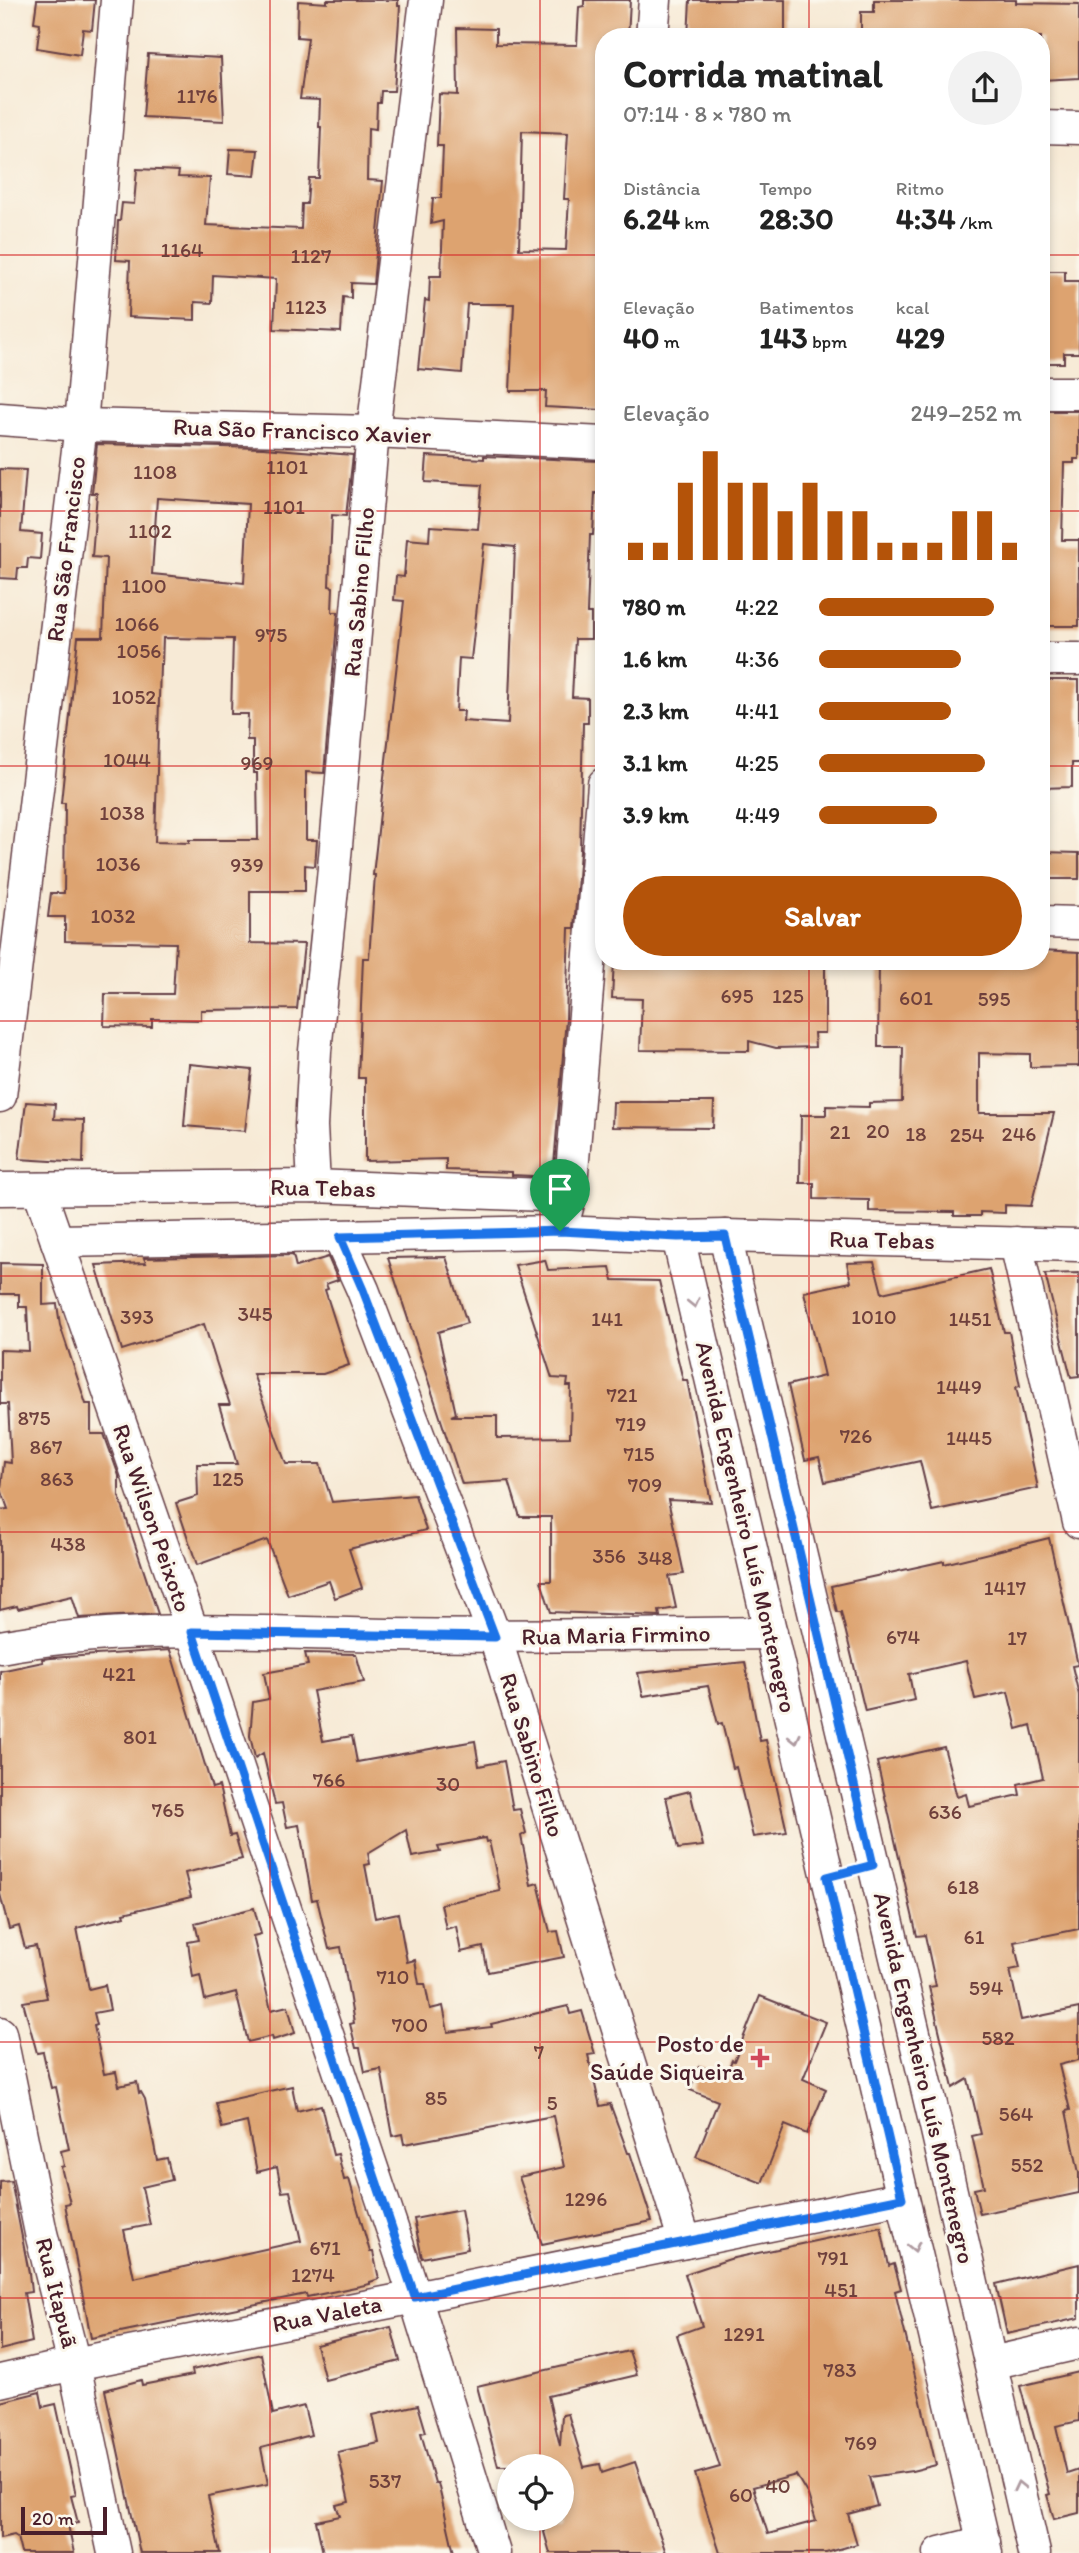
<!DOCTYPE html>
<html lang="pt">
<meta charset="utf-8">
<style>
body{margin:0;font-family:Itim,sans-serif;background:#f2f2f2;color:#222;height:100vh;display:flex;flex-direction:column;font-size:26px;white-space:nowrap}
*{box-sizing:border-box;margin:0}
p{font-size:23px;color:#767676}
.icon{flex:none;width:38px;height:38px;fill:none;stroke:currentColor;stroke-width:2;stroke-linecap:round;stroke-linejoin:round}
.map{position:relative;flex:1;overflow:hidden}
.details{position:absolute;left:595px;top:28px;width:455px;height:942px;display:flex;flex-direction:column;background:#fff;border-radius:28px;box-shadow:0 4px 10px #0003}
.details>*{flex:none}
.buttons{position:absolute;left:497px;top:2454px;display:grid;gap:14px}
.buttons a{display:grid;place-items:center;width:77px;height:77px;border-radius:50%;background:#fff;box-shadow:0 4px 10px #0003;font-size:35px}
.scale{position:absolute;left:21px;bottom:18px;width:86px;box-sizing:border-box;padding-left:7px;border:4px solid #4a1f2b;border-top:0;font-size:19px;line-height:24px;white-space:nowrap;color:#4a1f2b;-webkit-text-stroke:5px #fbf7ec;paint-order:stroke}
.pin{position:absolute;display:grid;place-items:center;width:60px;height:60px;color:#fff;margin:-72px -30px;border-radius:50% 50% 50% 0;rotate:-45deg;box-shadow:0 0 7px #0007}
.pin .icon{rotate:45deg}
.round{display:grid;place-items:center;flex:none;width:74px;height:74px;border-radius:37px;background:#f2f2f2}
.headline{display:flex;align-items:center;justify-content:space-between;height:119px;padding:0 28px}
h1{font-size:38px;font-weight:700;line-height:52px}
.metrics{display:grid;grid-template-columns:repeat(3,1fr);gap:10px;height:119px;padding:7px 28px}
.metrics div{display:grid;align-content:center}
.metrics b{font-size:30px;font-weight:700}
.metrics small{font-size:19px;font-weight:400}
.metrics p{font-size:19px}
.chart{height:196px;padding:14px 28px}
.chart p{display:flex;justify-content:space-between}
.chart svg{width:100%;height:126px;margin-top:7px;stroke:#b45309;stroke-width:6}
.cta{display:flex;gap:14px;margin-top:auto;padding:14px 28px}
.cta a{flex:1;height:80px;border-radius:42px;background:#b45309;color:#fff;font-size:28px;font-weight:700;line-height:80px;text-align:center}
ul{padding:0 28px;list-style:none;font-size:23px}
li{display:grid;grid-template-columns:112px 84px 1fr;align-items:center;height:52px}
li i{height:18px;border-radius:9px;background:#b45309}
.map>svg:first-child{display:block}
</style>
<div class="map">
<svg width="1079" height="2553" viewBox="0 0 1079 2553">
<rect width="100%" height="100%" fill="#fbf7ec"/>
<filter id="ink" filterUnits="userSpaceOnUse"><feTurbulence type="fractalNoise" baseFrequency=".0143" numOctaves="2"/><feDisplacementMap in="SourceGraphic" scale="14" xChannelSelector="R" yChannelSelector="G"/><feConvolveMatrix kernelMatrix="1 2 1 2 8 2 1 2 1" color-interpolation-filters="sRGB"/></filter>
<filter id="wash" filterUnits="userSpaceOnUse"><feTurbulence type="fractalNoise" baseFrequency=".00686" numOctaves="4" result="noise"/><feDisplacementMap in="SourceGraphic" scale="28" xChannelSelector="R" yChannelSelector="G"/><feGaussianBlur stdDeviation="1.57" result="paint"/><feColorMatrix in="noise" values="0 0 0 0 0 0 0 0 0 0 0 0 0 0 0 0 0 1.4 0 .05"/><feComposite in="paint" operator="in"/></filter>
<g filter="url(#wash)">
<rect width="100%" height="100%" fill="#f7ead6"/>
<g id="blocks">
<g fill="#dda370" fill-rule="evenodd">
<polygon points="37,0 95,0 92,30 83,29 80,55 37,48 40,23 34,22"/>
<polygon points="327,0 398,0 398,6 400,6 394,91 381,91 380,103 377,103 376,129 368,128 367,180 383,181 373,284 351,283 351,298 343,297 341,332 274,329 276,279 213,275 212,303 195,302 195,320 128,317 130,261 116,260 118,221 120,221 122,203 134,204 137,169 179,171 178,177 210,178 206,225 301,229 302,204 307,204 309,178 319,178 321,127 319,127 320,100 300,99 308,38 297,37 298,1 327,3"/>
<path d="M 584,0 L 630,0 L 628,37 L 604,37 L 603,410 L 545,407 L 546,391 L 510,391 L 514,304 L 467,304 L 462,373 L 418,369 L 425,300 L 429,301 L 430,276 L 441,276 L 443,221 L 431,224 L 433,198 L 441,198 L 443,146 L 437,146 L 439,94 L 458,95 L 457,28 L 496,29 L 496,44 L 577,45 L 579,7 L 584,6 ZM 522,131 L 568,133 L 564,199 L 569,199 L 566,250 L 519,249 Z"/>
<polygon points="690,0 785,0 785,37 688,37"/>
<polygon points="874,0 1016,0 1016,3 1079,4 1079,78 1041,80 1041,37 861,37 861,12 874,12"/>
<polygon points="148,54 221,58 224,121 143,117"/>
<polygon points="230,149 258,150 255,176 228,174"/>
<polygon points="1041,271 1065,271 1065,281 1079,281 1079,353 1064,353 1064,363 1041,363"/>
<polygon points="1041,411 1079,411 1079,459 1074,459 1074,463 1064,463 1062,540 1079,540 1079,626 1041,626"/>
<path d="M 97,444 L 263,448 L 353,455 L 346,516 L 332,515 L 329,586 L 333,587 L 332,612 L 338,612 L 324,773 L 306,772 L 306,840 L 317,840 L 315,866 L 305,865 L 305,891 L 250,891 L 250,943 L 304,944 L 297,1009 L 201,1010 L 201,1020 L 152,1019 L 152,1027 L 104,1026 L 105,994 L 173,994 L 176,943 L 65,941 L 65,917 L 48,917 L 51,893 L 64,893 L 65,803 L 61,803 L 78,637 L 103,637 L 106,558 L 92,557 L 97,493 L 92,493 ZM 157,498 L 248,504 L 244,583 L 152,574 ZM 163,638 L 233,639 L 231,714 L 248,714 L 247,740 L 253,740 L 253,773 L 257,773 L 258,840 L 189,840 L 189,843 L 155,842 L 160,664 L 162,664 Z"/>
<path d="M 427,456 L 484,459 L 484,456 L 599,461 L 598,493 L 595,493 L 593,535 L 590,535 L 587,613 L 591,613 L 591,639 L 575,639 L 572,697 L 588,698 L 588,723 L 583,723 L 580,851 L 574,928 L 569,928 L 566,1018 L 553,1177 L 512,1175 L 512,1172 L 446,1170 L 446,1159 L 365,1161 L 365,1078 L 358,1078 L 363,958 L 369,958 L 375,875 L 373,875 L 404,601 L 394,600 L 396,576 L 404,577 L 407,539 L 429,541 L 430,526 L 478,529 L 482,485 L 425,482 ZM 484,544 L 515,547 L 508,724 L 463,721 L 464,711 L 456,711 L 459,658 L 471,659 Z"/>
<polygon points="0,469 26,470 21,532 42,534 40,559 28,558 27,568 18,568 17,579 0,578"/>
<polygon points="1041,680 1079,680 1079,763 1072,763 1072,787 1041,788"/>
<polygon points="1041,852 1079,853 1079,879 1041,879"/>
<polygon points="1041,950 1079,952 1079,1066 1030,1067 1030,1054 979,1053 979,1113 1054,1113 1031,1206 1005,1205 1005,1213 980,1212 980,1216 954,1216 954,1212 869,1211 869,1200 814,1199 814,1183 800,1183 801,1115 826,1115 826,1106 869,1107 869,1103 902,1102 903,1047 878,1047 879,961 1041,961"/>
<polygon points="614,961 825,961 825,1033 814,1033 815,1047 776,1048 749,1041 749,1051 640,1050 642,999 612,998"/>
<polygon points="189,1064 252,1070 245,1131 184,1126"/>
<polygon points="26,1102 55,1104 54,1119 84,1120 83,1163 19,1159"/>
<polygon points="613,1102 714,1102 713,1128 612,1127"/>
<polygon points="293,1255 296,1267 328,1257 338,1280 326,1284 328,1289 325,1290 349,1365 323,1374 253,1374 286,1464 320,1464 332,1502 415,1495 426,1530 349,1549 362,1588 335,1598 329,1581 288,1595 267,1540 197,1565 176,1503 198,1496 197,1464 237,1464 219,1405 230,1405 204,1324 122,1350 96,1265 146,1263 144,1258"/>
<polygon points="446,1257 467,1323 438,1332 456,1414 451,1416 497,1416 497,1438 570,1437 571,1386 567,1386 568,1379 552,1378 515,1265 545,1260 548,1270 610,1267 613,1280 659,1281 683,1380 687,1380 711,1502 668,1500 684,1574 669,1576 676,1608 659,1611 660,1616 551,1612 541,1581 551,1581 551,1517 520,1517 509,1481 462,1484 388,1258"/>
<polygon points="874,1262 882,1293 989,1269 1004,1332 1009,1332 1020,1386 1016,1387 1038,1488 932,1511 920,1461 825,1482 819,1457 805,1460 788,1385 824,1376 804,1292 851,1282 847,1263"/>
<polygon points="0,1263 43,1264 43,1305 57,1304 60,1325 86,1404 91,1404 91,1434 104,1434 119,1476 119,1496 158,1614 79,1618 72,1596 18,1609 17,1606 0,1610 0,1510 8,1509 1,1489 4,1462 11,1463 8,1404 0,1404 0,1350 29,1351 27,1307 19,1307 19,1294 0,1294"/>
<polygon points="1079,1273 1079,1376 1071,1377 1045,1274"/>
<polygon points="1049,1538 1078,1665 1072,1666 1079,1695 1079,1929 1014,1942 1020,1968 1010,1970 1021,2020 1079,2008 1079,2060 1059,2065 1070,2110 1066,2111 1079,2173 1079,2193 980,2214 974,2189 984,2187 972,2136 981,2134 968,2079 953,2088 929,1987 936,1986 925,1935 917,1936 877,1762 944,1747 957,1797 966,1794 969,1806 1020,1795 1018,1784 1043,1778 1031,1725 1017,1729 1008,1692 975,1699 966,1661 909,1674 914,1700 865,1711 841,1612 837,1612 831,1586 944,1561 944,1564"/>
<polygon points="170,1650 212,1788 219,1786 230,1836 235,1835 242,1859 185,1873 191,1897 124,1913 125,1916 77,1928 89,1989 105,1985 110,2010 94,2013 97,2025 94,2026 104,2074 116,2072 119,2086 137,2082 139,2093 141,2092 145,2099 157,2160 167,2158 172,2180 142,2187 150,2225 124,2230 134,2278 301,2241 290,2191 282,2192 277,2167 257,2172 247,2122 222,2128 216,2103 292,2086 297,2111 321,2105 333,2155 338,2154 344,2180 349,2179 370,2252 373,2252 379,2279 370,2282 370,2284 307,2297 306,2294 91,2338 65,2204 70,2203 61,2167 64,2166 61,2151 69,2149 56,2087 51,2088 43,2052 37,2053 23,2002 47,1998 36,1946 25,1948 19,1926 9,1929 0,1894 0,1671 43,1662 42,1659 51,1658"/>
<polygon points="305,1653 356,1654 364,1682 313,1691 323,1741 352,1736 357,1762 475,1741 479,1766 504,1761 513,1810 520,1809 526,1833 521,1836 531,1885 538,1883 550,1932 558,1931 564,1957 488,1972 483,1947 461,1952 456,1926 446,1929 441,1904 500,1891 489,1841 486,1842 485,1838 438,1847 440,1852 412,1857 406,1830 368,1853 370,1864 365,1865 375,1918 398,1913 407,1962 415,1960 419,1984 425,1984 430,2009 443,2006 448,2032 492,2027 491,2024 568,2006 570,2014 582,2011 595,2054 588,2055 600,2106 610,2104 628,2153 630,2153 652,2221 542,2244 519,2177 564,2167 553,2116 404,2144 402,2134 393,2136 381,2069 365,2072 360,2048 356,2048 350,2024 354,2023 341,1947 329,1949 317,1899 312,1900 299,1825 287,1827 282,1803 275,1804 263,1753 255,1758 250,1736 253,1702 269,1699 264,1673 308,1665"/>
<polygon points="745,1662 760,1741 766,1740 787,1832 753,1837 736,1767 733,1768 722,1723 718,1724 708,1686 643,1696 638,1673"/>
<polygon points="690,1791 703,1846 678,1849 666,1797"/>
<polygon points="254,1908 261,1934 253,1936 271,2010 288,2006 295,2033 273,2040 272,2036 248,2042 236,1992 205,2000 200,1975 193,1977 188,1942 199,1940 195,1923"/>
<polygon points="760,1996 826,2022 803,2079 826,2089 807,2134 785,2125 762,2183 696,2157 718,2101 690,2090 699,2066 725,2076 732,2060 734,2061"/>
<polygon points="11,2181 29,2273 31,2292 24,2293 32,2342 0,2350 0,2182"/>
<polygon points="461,2210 468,2249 422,2258 414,2219"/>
<path d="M 881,2227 L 889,2266 L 894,2264 L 901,2289 L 895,2291 L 936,2465 L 912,2471 L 869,2477 L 877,2506 L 848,2514 L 857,2544 L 826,2553 L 720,2553 L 695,2474 L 720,2467 L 677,2335 L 702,2326 L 685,2274 L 730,2259 ZM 796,2475 L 808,2495 L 816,2521 L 768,2534 L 753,2487 Z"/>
<polygon points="1079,2264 1079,2318 1007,2334 996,2284"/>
<polygon points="391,2327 400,2361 325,2380 316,2345"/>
<polygon points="629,2351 637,2375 548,2396 560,2446 562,2415 568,2414 584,2467 600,2464 602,2473 635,2462 666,2553 550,2553 540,2518 562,2518 562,2466 498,2466 477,2386"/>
<polygon points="261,2354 273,2414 304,2406 311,2435 261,2448 268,2484 208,2496 220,2553 140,2553 105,2390 141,2380 142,2385 193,2375 192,2370"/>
<polygon points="1079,2372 1079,2421 1056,2426 1067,2474 1079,2470 1079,2513 1054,2519 1047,2495 1050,2494 1020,2386"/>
<polygon points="40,2392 43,2407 56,2404 76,2495 71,2496 78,2523 68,2525 74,2553 21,2553 17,2537 14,2535 0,2538 0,2402"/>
<polygon points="418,2405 426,2432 421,2433 435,2483 438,2483 454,2553 323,2553 316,2521 340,2516 336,2505 349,2502 338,2452 379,2443 373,2415"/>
</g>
</g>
</g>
<g filter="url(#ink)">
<use href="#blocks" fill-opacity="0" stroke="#643d45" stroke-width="2"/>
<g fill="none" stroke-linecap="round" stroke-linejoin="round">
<defs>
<g id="minor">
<polyline points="652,37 655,0"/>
<polyline points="1041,127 1079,128"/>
<polyline points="1041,393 1079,393"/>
<polyline points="0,419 81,425 373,432 604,443"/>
<polyline points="1041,659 1079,659"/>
<polyline points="1041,922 1079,923"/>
<polyline points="0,1096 81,425 117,0"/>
<polyline points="314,1186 311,1126 315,1051 333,879 373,432 426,0"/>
<polyline points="0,1189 314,1186 570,1196"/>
<polyline points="39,1189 192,1631 415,2297 494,2553"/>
<polyline points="565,1215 570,1196 604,784"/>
<polyline points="725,1236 936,2126 1034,2553"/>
<polyline points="339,1237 363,1290 495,1637 685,2242"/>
<polyline points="678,1237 986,2553"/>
<polyline points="57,1241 560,1232 678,1237 725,1236 1079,1245"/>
<polyline points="1016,1243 1079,1522"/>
<path d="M 0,1647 C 129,1623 260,1633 390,1635 C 517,1637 644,1635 771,1633"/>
<polyline points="0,2033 41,2233 74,2364 114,2553"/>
<polyline points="991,2363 1079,2343"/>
<polyline points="0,2381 74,2364 415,2297 902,2198"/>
<polyline points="940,2553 984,2542"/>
</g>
</defs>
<use href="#minor" stroke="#643d45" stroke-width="35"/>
<use href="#minor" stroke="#fff" stroke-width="32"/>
</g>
<defs><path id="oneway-chevron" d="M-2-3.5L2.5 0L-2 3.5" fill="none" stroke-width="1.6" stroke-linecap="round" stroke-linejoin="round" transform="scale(1.75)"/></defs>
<g stroke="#ae9aa0">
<use href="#oneway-chevron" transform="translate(694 1303) rotate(77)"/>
<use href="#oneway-chevron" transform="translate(795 1739) rotate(77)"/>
<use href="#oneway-chevron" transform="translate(914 2247) rotate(77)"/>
<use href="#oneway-chevron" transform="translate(1019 2486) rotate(-103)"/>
</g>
</g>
<g fill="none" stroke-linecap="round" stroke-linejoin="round" filter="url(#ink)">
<defs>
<polygon id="route" points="560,1231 678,1237 725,1236 873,1865 827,1877 902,2198 415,2297 192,1632 495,1637 363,1290 340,1237"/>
</defs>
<use href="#route" stroke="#fff" stroke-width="14"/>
<use href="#route" stroke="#1a73e8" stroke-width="9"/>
</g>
<path fill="none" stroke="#d62828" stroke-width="2" stroke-opacity="0.55" d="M 270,0 L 270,2553M 540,0 L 540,2466M 809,0 L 809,37M 0,255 L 604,255M 1041,255 L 1079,255M 0,511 L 604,511M 1041,511 L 1079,511M 0,766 L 604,766M 1041,766 L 1079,766M 809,961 L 809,2553M 0,1021 L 1079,1021M 0,1276 L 1079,1276M 0,1532 L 1079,1532M 0,1787 L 1079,1787M 0,2042 L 1079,2042M 0,2298 L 1079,2298M 540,2518 L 540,2553"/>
<path fill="#d1495b" stroke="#fbf7ec" stroke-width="2.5" d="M756.5 2047.5h7v7h7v7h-7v7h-7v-7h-7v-7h7z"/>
<g text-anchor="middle" stroke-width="6" stroke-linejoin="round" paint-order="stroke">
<g font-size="21" fill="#6f403c">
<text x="197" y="103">1176</text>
<text x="182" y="257">1164</text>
<text x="311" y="263">1127</text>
<text x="306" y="314">1123</text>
<text x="287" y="474">1101</text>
<text x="155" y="479">1108</text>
<text x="284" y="514">1101</text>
<text x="150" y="538">1102</text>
<text x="144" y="593">1100</text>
<text x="137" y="631">1066</text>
<text x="271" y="642">975</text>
<text x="139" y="658">1056</text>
<text x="134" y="704">1052</text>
<text x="127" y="767">1044</text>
<text x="257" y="770">969</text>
<text x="122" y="820">1038</text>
<text x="118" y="871">1036</text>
<text x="247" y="872">939</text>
<text x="113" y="923">1032</text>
<text x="737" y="1003">695</text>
<text x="788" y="1003">125</text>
<text x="916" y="1005">601</text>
<text x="994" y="1006">595</text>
<text x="878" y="1138">20</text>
<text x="840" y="1139">21</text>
<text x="916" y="1141">18</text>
<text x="1019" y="1141">246</text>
<text x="967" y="1142">254</text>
<text x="255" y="1321">345</text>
<text x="137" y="1324">393</text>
<text x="874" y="1324">1010</text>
<text x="607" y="1326">141</text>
<text x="970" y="1326">1451</text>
<text x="959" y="1394">1449</text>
<text x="622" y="1402">721</text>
<text x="34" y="1425">875</text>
<text x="631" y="1431">719</text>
<text x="856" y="1443">726</text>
<text x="969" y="1445">1445</text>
<text x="46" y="1454">867</text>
<text x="639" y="1461">715</text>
<text x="57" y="1486">863</text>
<text x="228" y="1486">125</text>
<text x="645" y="1492">709</text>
<text x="68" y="1551">438</text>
<text x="609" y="1563">356</text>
<text x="655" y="1565">348</text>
<text x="1005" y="1595">1417</text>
<text x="903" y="1644">674</text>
<text x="1017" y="1645">17</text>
<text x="119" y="1681">421</text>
<text x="140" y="1744">801</text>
<text x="329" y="1787">766</text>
<text x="448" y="1791">30</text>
<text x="168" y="1817">765</text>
<text x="945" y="1819">636</text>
<text x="963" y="1894">618</text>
<text x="974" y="1944">61</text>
<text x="393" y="1984">710</text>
<text x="986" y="1995">594</text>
<text x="410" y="2032">700</text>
<text x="998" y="2045">582</text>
<text x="539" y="2059">7</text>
<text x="436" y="2105">85</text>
<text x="552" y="2110">5</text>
<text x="1016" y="2121">564</text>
<text x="1027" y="2172">552</text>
<text x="586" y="2206">1296</text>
<text x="325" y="2255">671</text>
<text x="833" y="2265">791</text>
<text x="313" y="2282">1274</text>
<text x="841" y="2297">451</text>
<text x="744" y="2341">1291</text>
<text x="840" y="2377">783</text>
<text x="861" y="2450">769</text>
<text x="385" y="2488">537</text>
<text x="778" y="2493">40</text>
<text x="741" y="2502">60</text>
</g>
<g font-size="24" fill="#4a1f2b" stroke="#fbf7ec">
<text transform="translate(302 431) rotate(2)" y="8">Rua São Francisco Xavier</text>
<text transform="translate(66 549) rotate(-83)" y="8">Rua São Francisco</text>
<text transform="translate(359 592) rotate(-85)" y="8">Rua Sabino Filho</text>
<text transform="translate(323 1188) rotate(1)" y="8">Rua Tebas</text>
<text transform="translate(882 1240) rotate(1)" y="8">Rua Tebas</text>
<text transform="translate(152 1518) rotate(71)" y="8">Rua Wilson Peixoto</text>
<text transform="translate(746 1527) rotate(77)" y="8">Avenida Engenheiro Luís Montenegro</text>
<text transform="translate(616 1635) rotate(-1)" y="8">Rua Maria Firmino</text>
<text transform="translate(532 1755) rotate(73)" y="8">Rua Sabino Filho</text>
<text transform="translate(924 2078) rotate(77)" y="8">Avenida Engenheiro Luís Montenegro</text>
<text transform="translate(57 2293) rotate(76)" y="8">Rua Itapuã</text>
<text transform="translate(327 2314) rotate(-11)" y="8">Rua Valeta</text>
</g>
<g font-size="24" fill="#4a1f2b" stroke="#fbf7ec" text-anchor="end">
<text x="744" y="2052">Posto de<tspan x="744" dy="28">Saúde Siqueira</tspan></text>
</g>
</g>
</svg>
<div class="buttons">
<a><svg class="icon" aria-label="locate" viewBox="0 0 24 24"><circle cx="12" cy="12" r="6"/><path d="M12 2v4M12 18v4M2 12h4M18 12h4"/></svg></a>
</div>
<div class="scale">20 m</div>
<div class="pin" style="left:560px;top:1231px;background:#1e9e55"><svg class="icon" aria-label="arrive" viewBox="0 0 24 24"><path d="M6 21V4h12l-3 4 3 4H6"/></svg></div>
<section class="details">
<div class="headline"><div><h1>Corrida matinal</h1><p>07:14 · 8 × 780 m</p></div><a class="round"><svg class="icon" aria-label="share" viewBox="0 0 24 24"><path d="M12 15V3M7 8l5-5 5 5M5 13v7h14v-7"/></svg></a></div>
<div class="metrics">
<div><p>Distância</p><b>6.24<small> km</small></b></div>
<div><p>Tempo</p><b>28:30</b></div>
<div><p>Ritmo</p><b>4:34<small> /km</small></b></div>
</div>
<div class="metrics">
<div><p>Elevação</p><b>40<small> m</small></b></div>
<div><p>Batimentos</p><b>143<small> bpm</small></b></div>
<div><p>kcal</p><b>429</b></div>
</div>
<div class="chart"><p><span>Elevação</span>249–252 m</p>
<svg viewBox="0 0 160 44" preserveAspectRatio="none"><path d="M5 44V38M15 44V38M25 44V17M35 44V6M45 44V17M55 44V17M65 44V27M75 44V17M85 44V27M95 44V27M105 44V38M115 44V38M125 44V38M135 44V27M145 44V27M155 44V38"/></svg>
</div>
<ul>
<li><b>780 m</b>4:22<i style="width:86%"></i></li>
<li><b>1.6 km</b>4:36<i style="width:70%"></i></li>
<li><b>2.3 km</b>4:41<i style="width:65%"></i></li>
<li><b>3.1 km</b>4:25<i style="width:82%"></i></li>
<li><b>3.9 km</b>4:49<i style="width:58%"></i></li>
</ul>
<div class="cta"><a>Salvar</a></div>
</section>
</div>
